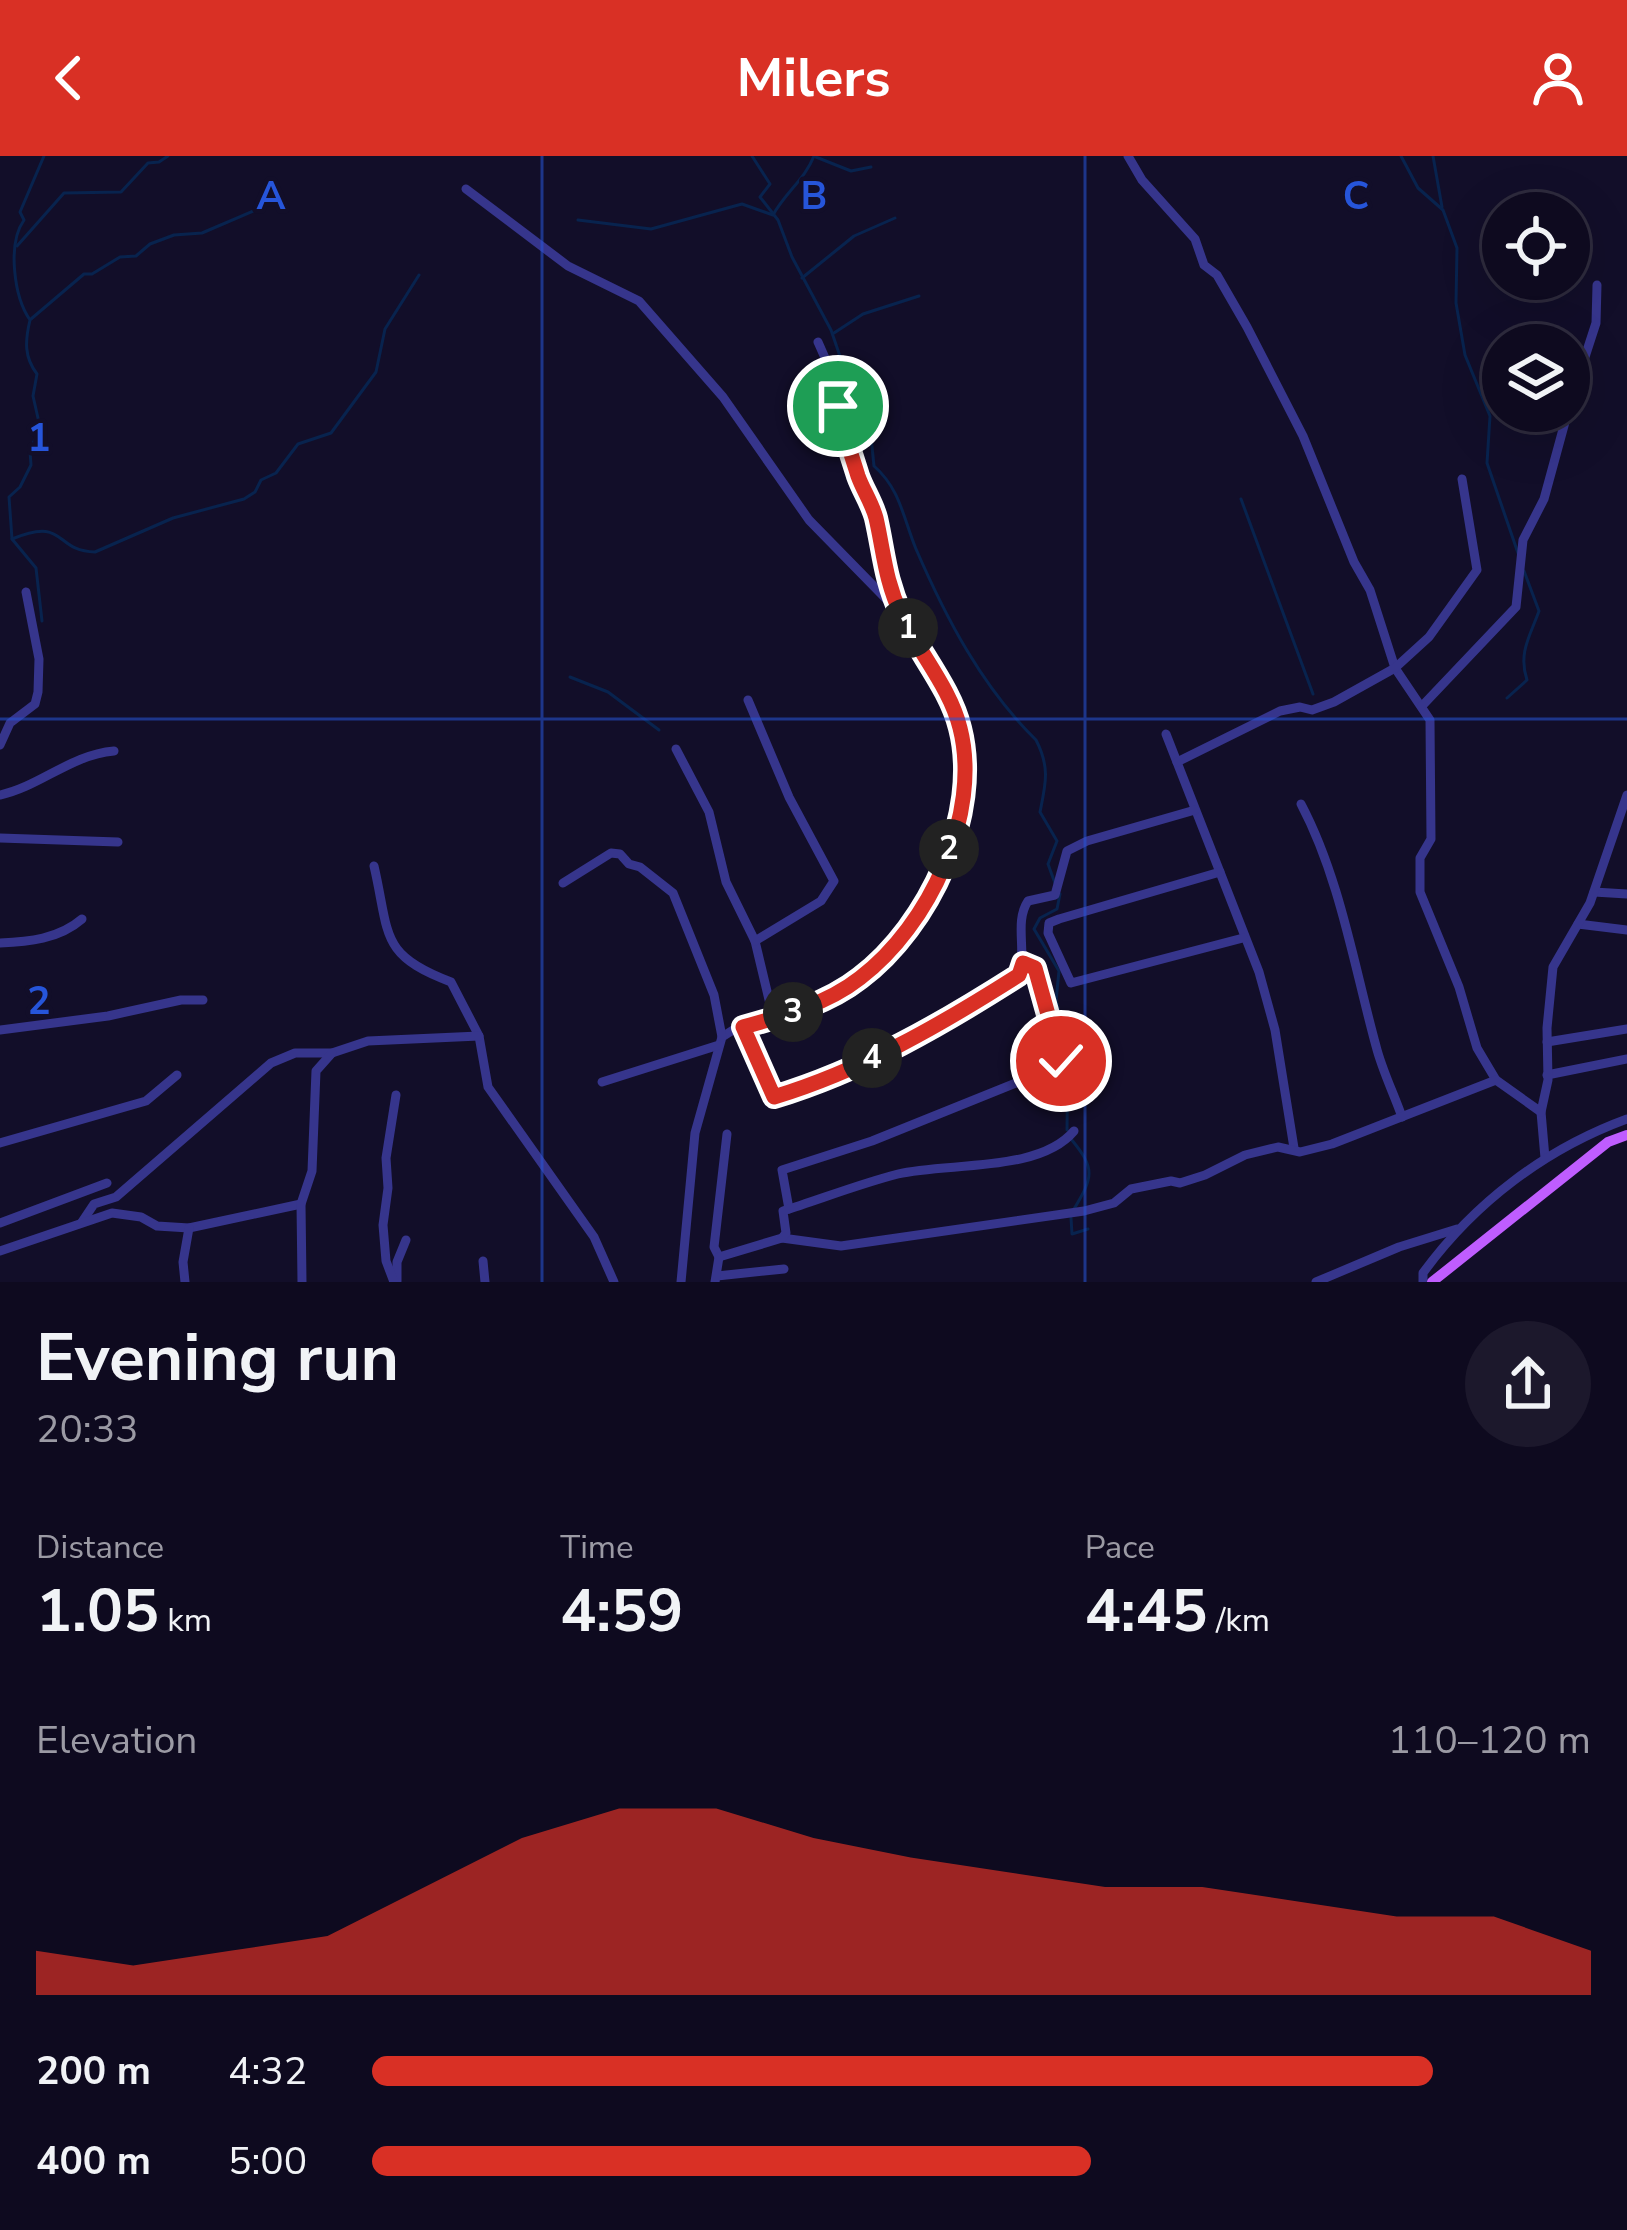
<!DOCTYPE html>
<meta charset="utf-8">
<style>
body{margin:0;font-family:"Nunito Sans",sans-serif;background:#1c182c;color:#f1f3f6;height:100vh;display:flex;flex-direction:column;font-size:45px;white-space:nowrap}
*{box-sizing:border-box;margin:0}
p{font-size:39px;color:#9b9aa4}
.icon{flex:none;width:66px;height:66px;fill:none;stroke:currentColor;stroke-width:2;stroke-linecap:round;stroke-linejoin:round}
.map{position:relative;height:1126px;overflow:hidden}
.side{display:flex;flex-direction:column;background:#0e0a1f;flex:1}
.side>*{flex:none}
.controls{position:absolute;left:1482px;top:36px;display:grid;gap:24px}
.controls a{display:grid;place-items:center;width:108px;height:108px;border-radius:50%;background:#0e0a1f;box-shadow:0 12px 48px #0002,0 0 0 3px #2e2b3d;font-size:60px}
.pin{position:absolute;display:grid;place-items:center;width:102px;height:102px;color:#fff;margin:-51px;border:6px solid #fff;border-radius:50%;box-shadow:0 3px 12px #0007}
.km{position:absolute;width:60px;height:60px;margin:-30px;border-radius:50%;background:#222;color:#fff;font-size:33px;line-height:60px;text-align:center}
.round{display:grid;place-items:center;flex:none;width:126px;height:126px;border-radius:63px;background:#1c182c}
.summary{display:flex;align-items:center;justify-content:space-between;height:204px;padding:0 36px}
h1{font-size:66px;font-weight:700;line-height:90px}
.metrics{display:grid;grid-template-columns:repeat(3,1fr);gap:18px;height:204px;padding:12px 36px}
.metrics div{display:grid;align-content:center}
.metrics b{font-size:60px;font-weight:700}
.metrics small{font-size:33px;font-weight:400}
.metrics p{font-size:33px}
.chart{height:336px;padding:24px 36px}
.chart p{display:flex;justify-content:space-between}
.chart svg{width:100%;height:216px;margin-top:12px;fill:#d93025;opacity:.7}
ul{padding:0 36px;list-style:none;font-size:39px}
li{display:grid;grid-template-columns:192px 144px 1fr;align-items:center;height:90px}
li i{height:30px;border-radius:15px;background:#d93025}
header{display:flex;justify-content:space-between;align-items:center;height:156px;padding:0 36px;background:#d93025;color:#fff;font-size:54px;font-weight:700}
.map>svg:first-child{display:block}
</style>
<header><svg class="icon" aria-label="back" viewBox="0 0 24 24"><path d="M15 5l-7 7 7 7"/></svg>Milers<svg class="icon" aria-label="person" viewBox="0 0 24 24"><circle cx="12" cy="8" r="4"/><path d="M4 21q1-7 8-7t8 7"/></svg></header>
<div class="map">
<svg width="1627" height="1126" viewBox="0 0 1627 1126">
<rect width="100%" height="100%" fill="#120e29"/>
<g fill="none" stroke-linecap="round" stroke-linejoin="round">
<g stroke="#08234e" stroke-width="3">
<path d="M 752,0 L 770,28 L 760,41 L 778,64 L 792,101 L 831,174 L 843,209 L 854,225 L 858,238 L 854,255 L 860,269 L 871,281 L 874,310 C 901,334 903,362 916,393 C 946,462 982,531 1036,584 C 1050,611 1046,627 1040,656 L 1057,685 L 1048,708 L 1056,730"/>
<polyline points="1401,0 1418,32 1443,54 1457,92 1456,147 1465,199 1490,260 1487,307 1519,400"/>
<polyline points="1433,0 1442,51"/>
<polyline points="816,1 851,15 871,11"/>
<path d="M 578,64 L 651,73 L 742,48 L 773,59 C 785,37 805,23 814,0"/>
<polyline points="17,90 64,37 121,36 148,7 159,6 168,0"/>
<polyline points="802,122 854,80 895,62"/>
<polyline points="31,163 84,118 92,118 120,101 136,100 150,88 174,79 202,77 263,51"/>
<polyline points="834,177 863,158 919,140"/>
<polyline points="1241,343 1313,538"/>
<path d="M 12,383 C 67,360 53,395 95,396 L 173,362 L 244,343 L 255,336 L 261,324 L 276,317 L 298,288 L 331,277 L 376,216 L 385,173 L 419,119"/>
<path d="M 42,465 L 36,412 L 12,383 L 9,341 L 20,331 L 31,309 L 30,295 L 40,271 L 33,240 L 37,218 C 24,201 25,185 30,164 C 14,141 7,88 24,64 L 20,56 L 44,0"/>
<polyline points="570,521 608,536 659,574"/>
<path d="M 1507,542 L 1527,524 C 1518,497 1530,480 1539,455 L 1524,415"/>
<polyline points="1060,738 1057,753 1040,762 1034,773 1059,815 1056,845 1068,888 1067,974"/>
<path d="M 1071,983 C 1096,1013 1093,1021 1074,1053"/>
<polyline points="1071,1062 1072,1078 1088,1073"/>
</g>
<g stroke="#36358c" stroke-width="9">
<polyline points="1128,0 1142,24 1195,83 1204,109 1217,119 1247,171 1303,280 1354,406 1370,434 1395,512 1430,564 1431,683 1420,702 1420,736 1459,831 1477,892 1496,924"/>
<polyline points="466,33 568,110 639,145 723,241 809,364 900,457 959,566 965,595 964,625 944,717 926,748 861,822 783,860 733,874 722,881 695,977 681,1126"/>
<polyline points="818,186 833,220 841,269 857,318 875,358 883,413 899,454"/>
<polyline points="1569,250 1596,167 1597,129"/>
<polyline points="748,544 789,641 834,725 821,745 755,785 771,852 768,864"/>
<polyline points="1422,550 1516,451 1523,384 1544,343 1568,255"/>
<polyline points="1166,578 1259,816 1275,874 1294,992"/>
<polyline points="0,589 10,567 35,548 38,536 39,503 26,436"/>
<polyline points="676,593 709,656 726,726 755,785"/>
<polyline points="1177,606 1280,555 1300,551 1312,554 1334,546 1395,512 1429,481 1477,414 1462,323"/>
<path d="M 0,639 C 41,630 70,599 114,595"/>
<path d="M 1301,648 C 1340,722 1354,810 1376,890 C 1382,914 1394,938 1402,961"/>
<polyline points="0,682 118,686"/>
<path d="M 374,710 C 390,779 379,799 451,826 L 479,880 L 488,931 L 594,1081 L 614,1126"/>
<polyline points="1220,716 1059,763 1049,767 1048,777 1071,827 1243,782"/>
<polyline points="563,727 611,697 620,698 629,708 640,711 673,737 714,839 722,881"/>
<polyline points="1594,736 1627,738"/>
<polyline points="1578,768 1627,774"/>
<path d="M 0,787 C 28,786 59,783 82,763"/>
<path d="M 743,871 L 770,938 L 774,941 C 863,915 942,868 1019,819 C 1027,795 1014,766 1028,745 L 1055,739 L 1067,695 L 1087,685 L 1195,654"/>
<polyline points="0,874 108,860 181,844 203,844"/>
<polyline points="1547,886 1627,873"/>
<polyline points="1547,919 1627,903"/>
<polyline points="602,926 719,889"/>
<polyline points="0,987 146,945 177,919"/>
<polyline points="1545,1002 1541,956 1548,924 1547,872 1553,811 1590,747 1627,639"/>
<polyline points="789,1053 782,1014 872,985 1058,910 1060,891 1038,822 1035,812 1023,807"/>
<polyline points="82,1066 94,1048 116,1041 271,907 295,897 332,897 368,885 479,880"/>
<polyline points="0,1067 107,1027"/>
<polyline points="782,1082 841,1090 1084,1055 1114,1047 1131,1033 1171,1025 1180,1027 1205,1019 1245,999 1278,991 1300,996 1332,988 1496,924 1541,956"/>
<polyline points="0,1095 112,1057 141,1061 157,1070 189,1072 301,1048"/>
<polyline points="719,1101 714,1091 727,978"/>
<polyline points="483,1105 485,1126"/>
<polyline points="717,1120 784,1113"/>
<polyline points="397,1125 397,1106 406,1084"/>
<polyline points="185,1126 183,1106 189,1072"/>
<polyline points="302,1126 301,1048 312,1015 316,915 332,897"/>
<polyline points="394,1126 386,1105 383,1069 388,1032 386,1002 396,939"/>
<path d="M 715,1126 L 719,1101 L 782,1082 L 786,1077 L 783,1055 C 821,1043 859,1028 898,1018 C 947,1006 1039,1017 1074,975"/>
<polyline points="1316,1126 1399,1091 1457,1073"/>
<path d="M 1423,1126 L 1423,1117 C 1474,1047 1545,993 1627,963"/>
</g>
<polyline stroke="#bf5dff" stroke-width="10" points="1432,1126 1608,986 1627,979"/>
</g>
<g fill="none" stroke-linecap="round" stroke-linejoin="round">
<defs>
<path id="route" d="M 838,250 C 842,273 851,297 858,320 C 863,334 872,347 876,362 C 884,397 885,424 901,458 C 918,496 950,531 960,572 C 982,658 929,770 860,822 C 827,848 783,860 743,871 L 774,941 C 863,914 942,868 1019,819 L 1023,807 L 1035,812 L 1061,905"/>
</defs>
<use href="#route" stroke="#fff" stroke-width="24"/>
<use href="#route" stroke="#d93025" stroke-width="15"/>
</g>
<path fill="none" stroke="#2655da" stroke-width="3" stroke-opacity="0.55" d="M 542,0 L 542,1126M 1085,0 L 1085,1126M 0,563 L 1627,563"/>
<g font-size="39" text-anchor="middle" font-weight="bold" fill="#2655da" stroke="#120e29" stroke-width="9" stroke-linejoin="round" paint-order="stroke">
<text x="271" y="53">A</text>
<text x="814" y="53">B</text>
<text x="1356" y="53">C</text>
<text x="39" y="295">1</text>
<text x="39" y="858">2</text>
</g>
</svg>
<div class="controls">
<a><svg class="icon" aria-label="locate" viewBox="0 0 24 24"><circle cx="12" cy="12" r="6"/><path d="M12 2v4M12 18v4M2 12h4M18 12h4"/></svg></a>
<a><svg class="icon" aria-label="layers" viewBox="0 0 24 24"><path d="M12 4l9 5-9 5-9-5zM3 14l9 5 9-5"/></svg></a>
</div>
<div class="pin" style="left:838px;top:250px;background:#1e9e55"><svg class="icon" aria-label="arrive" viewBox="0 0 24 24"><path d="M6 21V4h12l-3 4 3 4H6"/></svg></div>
<div class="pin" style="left:1061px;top:905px;background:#d93025"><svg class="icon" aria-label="check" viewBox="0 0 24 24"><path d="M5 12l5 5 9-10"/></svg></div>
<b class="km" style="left:908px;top:472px">1</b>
<b class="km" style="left:949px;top:693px">2</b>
<b class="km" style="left:793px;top:856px">3</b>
<b class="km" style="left:872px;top:902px">4</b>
</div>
<section class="side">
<div class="summary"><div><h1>Evening run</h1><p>20:33</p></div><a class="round"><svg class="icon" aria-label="share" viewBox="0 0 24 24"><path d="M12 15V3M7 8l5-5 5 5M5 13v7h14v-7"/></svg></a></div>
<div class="metrics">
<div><p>Distance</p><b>1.05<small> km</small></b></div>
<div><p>Time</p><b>4:59</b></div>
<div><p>Pace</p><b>4:45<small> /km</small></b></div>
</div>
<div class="chart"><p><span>Elevation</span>110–120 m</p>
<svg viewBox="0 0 160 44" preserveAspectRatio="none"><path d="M0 44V35L10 38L20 35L30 32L40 22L50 12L60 6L70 6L80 12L90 16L100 19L110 22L120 22L130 25L140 28L150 28L160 35V44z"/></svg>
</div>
<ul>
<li><b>200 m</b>4:32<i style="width:87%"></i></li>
<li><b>400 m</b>5:00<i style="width:59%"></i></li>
</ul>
</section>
